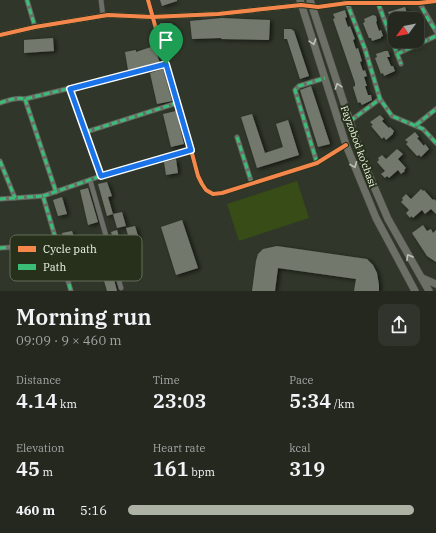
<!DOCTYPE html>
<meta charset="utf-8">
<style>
body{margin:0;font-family:"IBM Plex Serif",serif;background:#30342c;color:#f1f3f6;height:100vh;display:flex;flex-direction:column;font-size:15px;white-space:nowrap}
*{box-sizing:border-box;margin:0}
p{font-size:13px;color:#a3a6a4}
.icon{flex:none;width:22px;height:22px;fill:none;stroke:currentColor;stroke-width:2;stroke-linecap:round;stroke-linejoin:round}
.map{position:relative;height:291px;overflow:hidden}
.details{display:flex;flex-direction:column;background:#24281f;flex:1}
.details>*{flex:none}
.needle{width:26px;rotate:238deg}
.fabs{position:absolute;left:388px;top:12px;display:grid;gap:8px}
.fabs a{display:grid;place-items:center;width:36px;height:36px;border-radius:8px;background:#24281f;box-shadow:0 2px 6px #0003,0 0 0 1px #41443d;font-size:20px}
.pin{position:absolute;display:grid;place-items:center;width:34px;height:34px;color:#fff;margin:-41px -17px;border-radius:50% 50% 50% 0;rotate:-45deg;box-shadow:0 0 4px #0007}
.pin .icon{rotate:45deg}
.round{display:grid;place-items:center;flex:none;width:42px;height:42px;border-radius:8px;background:#30342c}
.overview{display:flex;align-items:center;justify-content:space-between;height:68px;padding:0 16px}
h1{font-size:22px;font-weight:600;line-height:30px}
.metrics{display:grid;grid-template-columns:repeat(3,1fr);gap:6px;height:68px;padding:4px 16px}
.metrics div{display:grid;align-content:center}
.metrics b{font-size:20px;font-weight:600}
.metrics small{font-size:11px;font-weight:400}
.metrics p{font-size:11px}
ul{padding:0 16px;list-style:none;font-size:13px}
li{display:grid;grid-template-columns:64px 48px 1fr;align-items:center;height:30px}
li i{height:10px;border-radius:5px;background:#acb3a5}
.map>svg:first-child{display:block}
</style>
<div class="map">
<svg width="436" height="291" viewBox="0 0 436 291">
<defs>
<filter id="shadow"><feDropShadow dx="2.5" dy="1.5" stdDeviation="2" flood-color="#0009"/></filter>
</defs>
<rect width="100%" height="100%" fill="#303629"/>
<polygon fill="#374c16" points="297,181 309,218 239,241 227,204"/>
<g fill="#73786d" filter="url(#shadow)">
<polygon points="160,0 177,0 177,1 162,6"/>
<polygon points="405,7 409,19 395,19 395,21 392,22 388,12"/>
<polygon points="345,10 347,17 345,18 348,27 350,26 355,39 353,40 356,49 358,48 362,61 360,62 363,71 365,70 367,76 364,77 367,86 365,86 368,95 371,95 372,100 362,105 360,102 358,103 353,87 355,86 355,83 333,19 335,18 333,14"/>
<polygon points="373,15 376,16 377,21 376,22 379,31 381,30 383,36 381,37 381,38 372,41 371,38 369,38 363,23 365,22 364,19"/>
<polygon points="222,18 270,20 269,40 221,39 221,38 192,39 190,21"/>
<polygon points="160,23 172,23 173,37 162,38"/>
<polygon points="284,29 291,29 294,31 309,76 300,79 287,39 284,39"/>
<polygon points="53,38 54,51 24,53 24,40"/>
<polygon points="154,46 160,63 128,70 125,52 136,50 136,52"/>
<polygon points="385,51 388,51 390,57 387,57 391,66 393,66 395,71 384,76 383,73 381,74 375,58 377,57 376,54"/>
<polygon points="163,69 172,101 157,104 150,73"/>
<polygon points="311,86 330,144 318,147 300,90"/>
<polygon points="176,111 184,144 171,147 163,114"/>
<polygon points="252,114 265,153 283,147 276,124 288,120 299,155 257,168 241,117"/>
<polygon points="380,115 384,119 382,121 389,128 390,127 394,131 393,133 393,134 386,140 384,137 382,139 371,126 373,125 370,122"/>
<polygon points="415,132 419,137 417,138 424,146 425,144 429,149 421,157 419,155 417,156 406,144 408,142 405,140"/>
<polygon points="397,149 403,154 398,159 406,168 404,170 405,171 401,174 398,170 389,178 387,176 385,178 381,174 385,171 377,162 379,160 378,158 382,155 386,159"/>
<polygon points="176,159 178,173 166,175 164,162"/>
<polygon points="107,182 112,196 108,197 113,214 107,216 98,184"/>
<polygon points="88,188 98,222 88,225 80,190"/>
<polygon points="421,189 423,191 424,190 433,200 434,199 436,201 436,214 431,209 425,214 422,210 413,218 411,216 410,218 406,213 409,210 401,202 403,200 402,198 406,194 411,199"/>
<polygon points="62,197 67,214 58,216 53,200"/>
<polygon points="122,212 126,226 117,228 113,214"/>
<polygon points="182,220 198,268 176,275 161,227"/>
<polygon points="423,225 427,231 431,229 433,233 436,230 436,262 427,256 412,233"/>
<polygon points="135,226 139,239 130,242 126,228"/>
<polygon points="117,230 122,246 124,245 132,268 123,271 111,232"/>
<polygon points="72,231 75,240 65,242 62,233"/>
<polygon points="103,237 111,268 117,291 107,291 92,240"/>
<polygon points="277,246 367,259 373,265 377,273 379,285 379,291 354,291 356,279 278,268 275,291 252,291 256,261 258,254 263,249"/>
</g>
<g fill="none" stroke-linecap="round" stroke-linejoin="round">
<defs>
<g id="minor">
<polyline points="27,0 35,27"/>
<polyline points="101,0 103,16"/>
<polyline points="148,0 166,65 185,127 198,176 202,184 206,190 213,194 222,193 317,163 346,145"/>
<polyline points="346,0 365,49 380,99 392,116 423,129 436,143"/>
<polyline points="419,2 436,31"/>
<polyline points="378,3 401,64"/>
<polyline points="312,6 318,7 347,3 419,3 436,1"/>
<polyline points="397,54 436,36"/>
<polyline points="70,89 101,176"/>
<polyline points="25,99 56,192"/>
<path d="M 0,103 C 8,100 17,97 25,99 L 166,65"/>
<polyline points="350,121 380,99"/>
<polyline points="416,125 436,109"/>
<polyline points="86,132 177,103"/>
<polyline points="237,137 252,184"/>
<polyline points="0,161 15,198"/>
<polyline points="317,163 295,90 299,86 325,78"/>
<polyline points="90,180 121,288"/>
<polyline points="43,196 101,176 191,150"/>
<polyline points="0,199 43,196 71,291"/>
<polyline points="0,248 57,244"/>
</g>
<polyline id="tertiary" points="0,35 35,27 108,15 152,17 218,14 301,5 312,6"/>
<g id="primary">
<polyline points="300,0 346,145 376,218 415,291"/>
<polyline points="310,0 363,161 388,219 429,291"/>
<polyline points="422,278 436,284"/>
</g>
</defs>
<use href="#minor" stroke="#4f5448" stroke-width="5.5"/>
<use href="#tertiary" stroke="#4f5448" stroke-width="6"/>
<use href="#primary" stroke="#4f5448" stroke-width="8"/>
<use href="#minor" stroke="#6c6e6a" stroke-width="4.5"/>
<use href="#tertiary" stroke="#6c6e6a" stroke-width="5.5"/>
<use href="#primary" stroke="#6c6f66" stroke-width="7"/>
<g stroke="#3abd76" stroke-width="3" stroke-dasharray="6 3" stroke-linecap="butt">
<polyline points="27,0 35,27"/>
<polyline points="418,0 429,21 436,31"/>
<polyline points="346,1 365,49 380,99 392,116 423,129 436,143"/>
<polyline points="378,3 401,64"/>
<polyline points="397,54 436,36"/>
<polyline points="70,89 101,176"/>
<polyline points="25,99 56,192"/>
<path d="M 0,103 C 8,100 17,97 25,99 L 166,65"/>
<polyline points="350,121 380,99"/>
<polyline points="416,125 436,109"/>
<polyline points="86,132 177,103"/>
<polyline points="237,137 252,184"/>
<polyline points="0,161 15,198"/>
<polyline points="317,163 295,90 299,86 325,78"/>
<polyline points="43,196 101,176 191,150"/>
<polyline points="0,199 43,196 71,291"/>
<polyline points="0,248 57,244"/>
</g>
<defs>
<g id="cycleway">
<polyline points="148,0 166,65 185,127 198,176 202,184 206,190 213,194 222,193 317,163 346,145"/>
<polyline points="0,35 35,27 108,15 152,17 218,14 301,5 318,7 347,3 419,3 436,1"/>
</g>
</defs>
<use href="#cycleway" stroke="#26301a" stroke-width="6"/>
<use href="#cycleway" stroke="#f5874c" stroke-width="4"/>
</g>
<defs><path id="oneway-chevron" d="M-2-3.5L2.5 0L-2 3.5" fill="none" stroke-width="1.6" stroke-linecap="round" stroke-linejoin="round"/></defs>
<g stroke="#bbc1b4">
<use href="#oneway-chevron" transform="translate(313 42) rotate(72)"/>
<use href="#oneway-chevron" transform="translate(338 86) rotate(-108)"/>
<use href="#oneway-chevron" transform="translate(354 165) rotate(68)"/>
<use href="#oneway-chevron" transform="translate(409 257) rotate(-120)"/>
</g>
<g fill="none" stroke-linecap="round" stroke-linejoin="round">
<defs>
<polygon id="route" points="166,64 191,150 101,176 70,89"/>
</defs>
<use href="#route" stroke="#fff" stroke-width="8"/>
<use href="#route" stroke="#1a73e8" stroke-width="5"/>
</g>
<g text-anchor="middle" stroke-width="4" stroke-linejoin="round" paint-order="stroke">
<g font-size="10" fill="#eff7e8" stroke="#26301a">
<text transform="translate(359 146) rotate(70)" y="4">Fayzobod ko'chasi</text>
</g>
</g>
<rect x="10" y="235" width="132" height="46" rx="6" fill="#26301a" stroke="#626c58" stroke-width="1"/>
<rect x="18" y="246" width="18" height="6" fill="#f5874c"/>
<rect x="18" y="264" width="18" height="6" fill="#3abd76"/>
<g font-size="11" fill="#eff7e8">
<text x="43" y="253">Cycle path</text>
<text x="43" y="271">Path</text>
</g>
</svg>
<div class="fabs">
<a><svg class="needle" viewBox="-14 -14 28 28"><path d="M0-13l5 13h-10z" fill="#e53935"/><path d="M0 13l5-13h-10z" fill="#a3a6a4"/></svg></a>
</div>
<div class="pin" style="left:166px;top:64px;background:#1e9e55"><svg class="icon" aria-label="arrive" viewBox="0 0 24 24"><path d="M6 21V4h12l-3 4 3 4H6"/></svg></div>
</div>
<section class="details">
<div class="overview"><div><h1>Morning run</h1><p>09:09 · 9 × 460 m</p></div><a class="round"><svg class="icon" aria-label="share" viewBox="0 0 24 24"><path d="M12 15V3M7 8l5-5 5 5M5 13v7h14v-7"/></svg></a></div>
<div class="metrics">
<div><p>Distance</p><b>4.14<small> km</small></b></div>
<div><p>Time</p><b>23:03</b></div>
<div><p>Pace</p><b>5:34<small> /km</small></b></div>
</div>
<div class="metrics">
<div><p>Elevation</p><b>45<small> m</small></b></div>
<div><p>Heart rate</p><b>161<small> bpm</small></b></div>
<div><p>kcal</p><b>319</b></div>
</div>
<ul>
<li><b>460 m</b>5:16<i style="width:98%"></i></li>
</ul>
</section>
